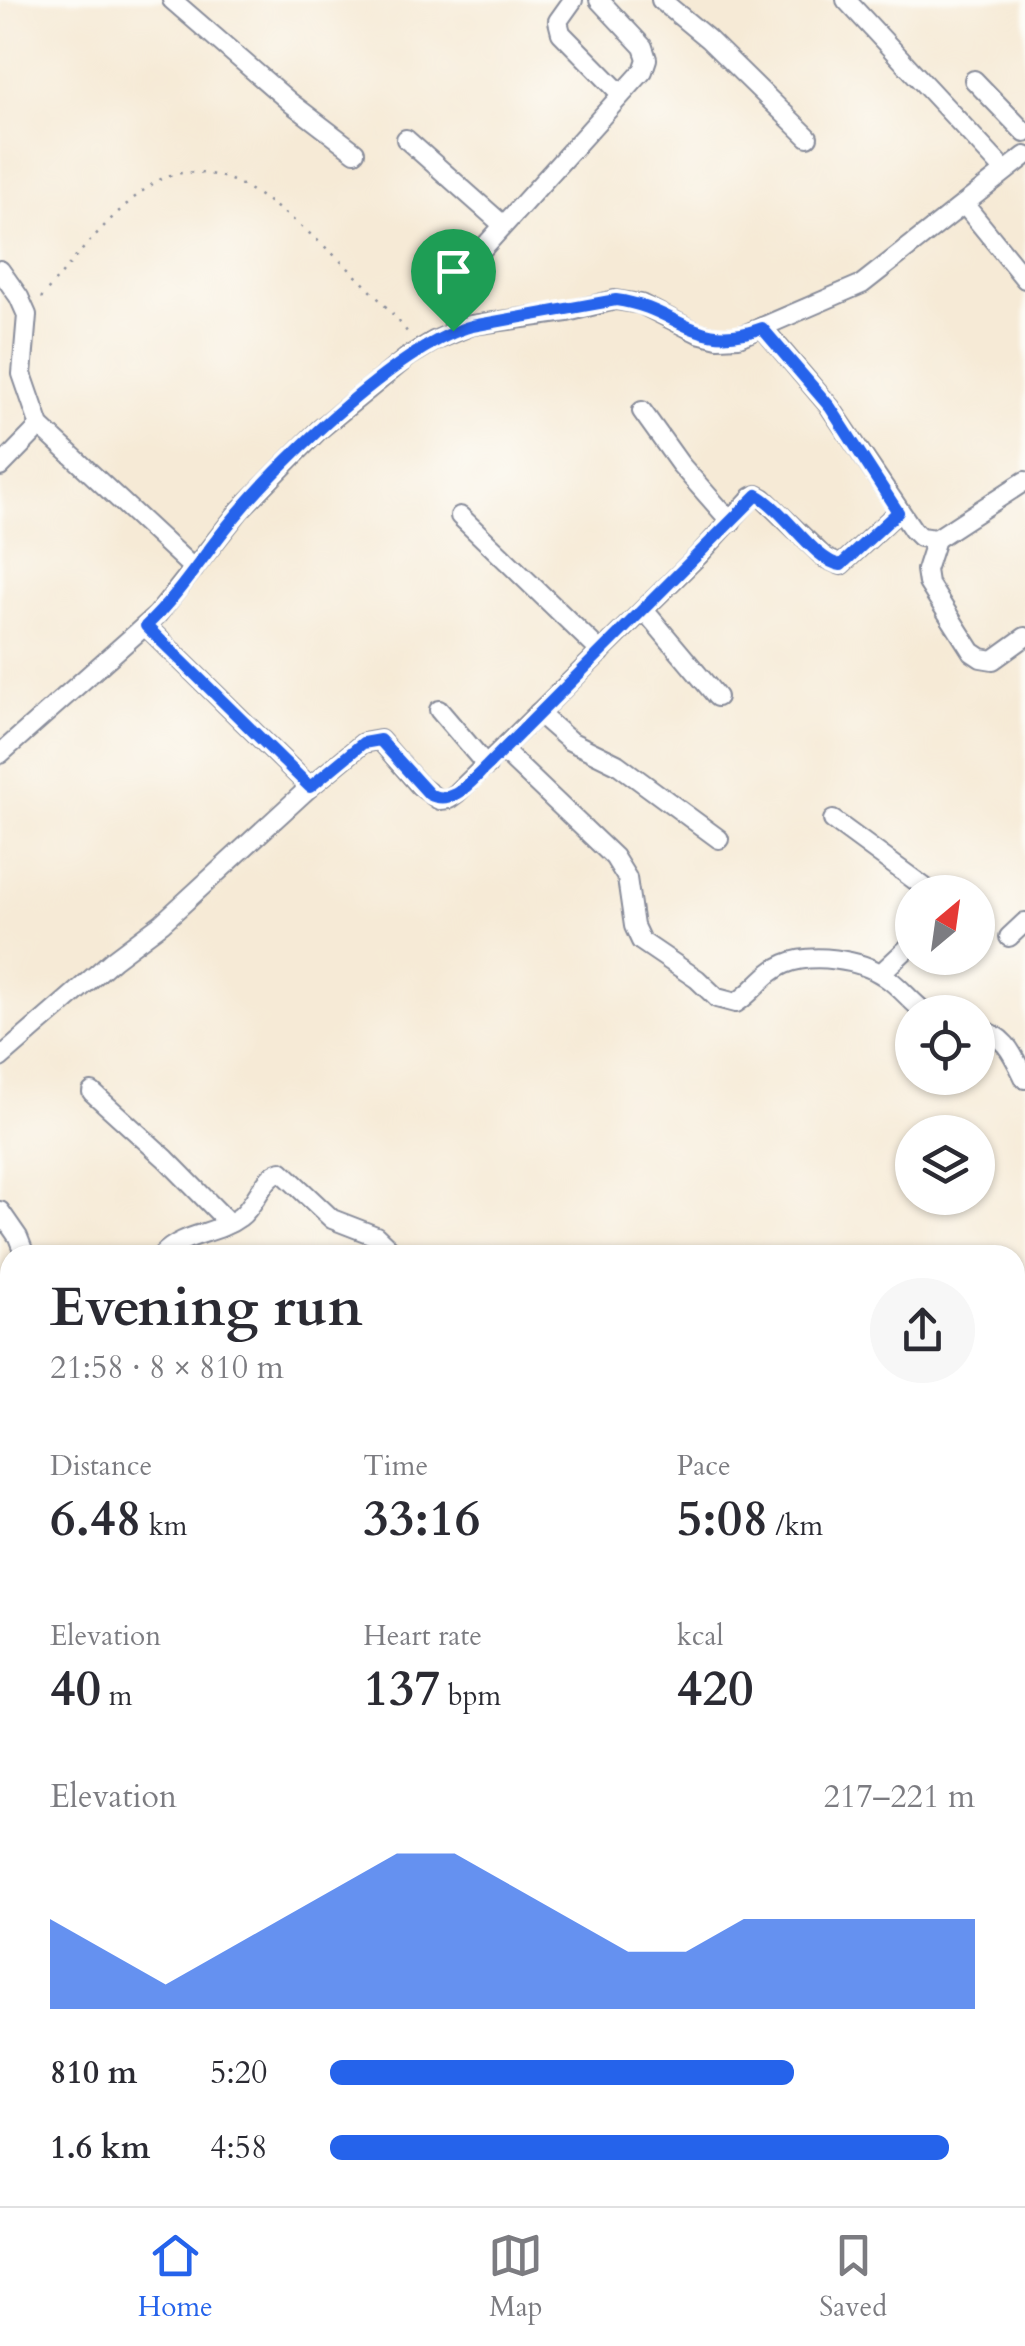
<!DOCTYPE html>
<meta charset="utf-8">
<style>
body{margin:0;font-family:Cardo,serif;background:#f7f7f7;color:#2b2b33;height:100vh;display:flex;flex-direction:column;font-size:38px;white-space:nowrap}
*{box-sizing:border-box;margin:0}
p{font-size:32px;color:#7c7c81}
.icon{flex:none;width:55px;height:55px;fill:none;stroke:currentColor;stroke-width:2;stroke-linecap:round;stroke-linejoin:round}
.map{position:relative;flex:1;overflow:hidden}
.side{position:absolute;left:0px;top:1245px;width:1025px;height:962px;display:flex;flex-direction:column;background:#fff;border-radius:30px 30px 0 0;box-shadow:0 2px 8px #0004}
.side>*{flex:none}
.needle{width:65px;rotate:29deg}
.tools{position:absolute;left:895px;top:875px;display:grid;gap:20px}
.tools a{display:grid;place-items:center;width:100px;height:100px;border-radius:50%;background:#fff;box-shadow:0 2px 8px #0004;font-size:50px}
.pin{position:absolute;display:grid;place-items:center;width:85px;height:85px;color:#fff;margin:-102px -42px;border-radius:50% 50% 50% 0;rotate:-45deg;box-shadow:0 0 10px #0007}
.pin .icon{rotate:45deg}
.round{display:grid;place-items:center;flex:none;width:105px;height:105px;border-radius:52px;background:#f7f7f7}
.head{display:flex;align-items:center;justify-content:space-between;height:170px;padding:0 50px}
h1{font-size:55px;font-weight:600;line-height:75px}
.stats{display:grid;grid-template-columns:repeat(3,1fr);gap:15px;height:170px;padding:10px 50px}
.stats div{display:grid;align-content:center}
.stats b{font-size:50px;font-weight:600}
.stats small{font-size:28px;font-weight:400}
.stats p{font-size:28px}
.chart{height:280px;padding:20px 50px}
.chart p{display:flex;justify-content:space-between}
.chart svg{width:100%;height:180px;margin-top:10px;fill:#2563eb;opacity:.7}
ul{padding:0 50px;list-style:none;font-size:32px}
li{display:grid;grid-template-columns:160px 120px 1fr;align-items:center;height:75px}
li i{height:25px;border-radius:12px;background:#2563eb}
.menu{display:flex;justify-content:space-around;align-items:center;height:140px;border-top:2px solid #e1e1e2;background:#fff;font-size:28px;color:#7c7c81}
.menu a{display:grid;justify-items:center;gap:5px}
.menu .active{color:#2563eb}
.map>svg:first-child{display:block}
</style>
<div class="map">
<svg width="1025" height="2206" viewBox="0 0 1025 2206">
<rect width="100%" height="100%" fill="#fdfcf7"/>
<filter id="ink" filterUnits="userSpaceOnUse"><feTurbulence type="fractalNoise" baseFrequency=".01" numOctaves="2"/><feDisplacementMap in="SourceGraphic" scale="20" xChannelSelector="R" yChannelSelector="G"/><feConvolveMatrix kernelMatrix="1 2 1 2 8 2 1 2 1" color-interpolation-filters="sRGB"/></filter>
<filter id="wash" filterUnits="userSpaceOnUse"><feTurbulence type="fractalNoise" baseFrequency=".0048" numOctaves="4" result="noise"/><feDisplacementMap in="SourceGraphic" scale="40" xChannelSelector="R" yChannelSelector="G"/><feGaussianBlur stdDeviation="2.25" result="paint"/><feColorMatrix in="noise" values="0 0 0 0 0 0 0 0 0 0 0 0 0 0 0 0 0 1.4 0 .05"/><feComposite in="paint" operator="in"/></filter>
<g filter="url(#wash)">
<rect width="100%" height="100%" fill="#f6ead6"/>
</g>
<g filter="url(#ink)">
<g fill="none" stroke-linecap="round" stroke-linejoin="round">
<defs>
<g id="minor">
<polyline points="172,0 291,103 355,152"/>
<polyline points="573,0 558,21 561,33 621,94"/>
<polyline points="661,0 708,39 808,137"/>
<polyline points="846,0 1005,171"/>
<polyline points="974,80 1025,133"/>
<polyline points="406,139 502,224"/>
<polyline points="964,204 1025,279"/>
<polyline points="0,270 19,297 27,315 22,374 40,426 194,569"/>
<polyline points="762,327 830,407 913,530 920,537 936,539 1025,481"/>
<polyline points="453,331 456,290 467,266 643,71 647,59 643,47 599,0"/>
<polyline points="642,411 680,464 731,522"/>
<polyline points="0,467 40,426"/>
<polyline points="460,516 601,652"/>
<polyline points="936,539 926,570 928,583 972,652 981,658 993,660 1025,637"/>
<polyline points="644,610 717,697"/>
<polyline points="146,626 310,787"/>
<polyline points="439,710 487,766"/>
<polyline points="538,713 570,741 617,764 719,839"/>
<path d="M 502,750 L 614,857 L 627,878 L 634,926 L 641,941 L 697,979 L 717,998 L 736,1003 C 754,992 765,972 785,964 C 812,953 860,959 884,976 C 900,986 910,1001 925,1012"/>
<polyline points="0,754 157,615 240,510 319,430 409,356 434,341 472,325 567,312 615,300 641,304 698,333 718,338 739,337 862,284 1025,156"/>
<polyline points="833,820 931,892"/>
<polyline points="1009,937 1025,922"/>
<polyline points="881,973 912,944"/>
<path d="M 978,1029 C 1006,1035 1013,1055 1025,1079"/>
<polyline points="0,1058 114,959 162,923 310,787 363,743 380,740 420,786 439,800 449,799 457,793 698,556 752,497 757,495 763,498 825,558 841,565 898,512"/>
<polyline points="92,1092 166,1159 229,1223"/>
<polyline points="0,1211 18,1237 25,1255"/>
<path d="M 162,1255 C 184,1232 216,1235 240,1217 C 256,1205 263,1176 281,1171 L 332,1219 L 376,1236 L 396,1255"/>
<polyline points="0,1392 10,1372"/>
<polyline points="0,1502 10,1513"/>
<polyline points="0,1696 10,1688"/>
<polyline points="1015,2012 1016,2012"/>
<polyline points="608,2206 619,2198"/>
<polyline points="818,2206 826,2198"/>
</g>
</defs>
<use href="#minor" stroke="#888c9a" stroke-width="22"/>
<path stroke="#888c9a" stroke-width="2.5" stroke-dasharray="2.5 8" stroke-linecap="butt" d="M 41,298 C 74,260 117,204 161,179 C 178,169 210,172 228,179 C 278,197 376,290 408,333"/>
<use href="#minor" stroke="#fff" stroke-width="18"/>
</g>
</g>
<g fill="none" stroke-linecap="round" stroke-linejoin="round" filter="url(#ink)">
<defs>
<path id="route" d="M 616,300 C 678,308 695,353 762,328 L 830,407 L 898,512 L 841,565 C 814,561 785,510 757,495 L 487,766 C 470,782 453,807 429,794 L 380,740 L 363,743 L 310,787 L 146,626 C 182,592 207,549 239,512 C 287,455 402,345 472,326 Z"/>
</defs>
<use href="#route" stroke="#fff" stroke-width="20"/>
<use href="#route" stroke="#2563eb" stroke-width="12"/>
</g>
</svg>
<div class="tools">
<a><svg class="needle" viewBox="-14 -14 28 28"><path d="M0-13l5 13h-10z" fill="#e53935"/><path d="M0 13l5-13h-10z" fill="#7c7c81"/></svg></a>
<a><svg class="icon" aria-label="locate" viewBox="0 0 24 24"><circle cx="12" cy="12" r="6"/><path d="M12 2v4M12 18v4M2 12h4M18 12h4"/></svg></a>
<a><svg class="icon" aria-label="layers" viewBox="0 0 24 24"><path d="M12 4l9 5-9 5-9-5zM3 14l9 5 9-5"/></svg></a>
</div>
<div class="pin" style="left:453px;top:331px;background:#1e9e55"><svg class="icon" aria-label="arrive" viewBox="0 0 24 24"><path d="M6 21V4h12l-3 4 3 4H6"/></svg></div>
<section class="side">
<div class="head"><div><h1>Evening run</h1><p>21:58 · 8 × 810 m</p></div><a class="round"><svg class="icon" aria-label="share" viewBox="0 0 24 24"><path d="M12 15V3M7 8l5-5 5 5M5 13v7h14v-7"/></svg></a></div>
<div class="stats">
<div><p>Distance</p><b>6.48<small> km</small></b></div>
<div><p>Time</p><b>33:16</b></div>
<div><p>Pace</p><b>5:08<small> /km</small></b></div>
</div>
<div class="stats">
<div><p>Elevation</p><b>40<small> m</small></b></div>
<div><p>Heart rate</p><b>137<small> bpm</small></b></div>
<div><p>kcal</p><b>420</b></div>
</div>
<div class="chart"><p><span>Elevation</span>217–221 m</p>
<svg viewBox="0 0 160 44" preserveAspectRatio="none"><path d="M0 44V22L10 30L20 38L30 30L40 22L50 14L60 6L70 6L80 14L90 22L100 30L110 30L120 22L130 22L140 22L150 22L160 22V44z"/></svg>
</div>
<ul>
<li><b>810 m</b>5:20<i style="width:72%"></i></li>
<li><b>1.6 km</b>4:58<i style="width:96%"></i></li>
</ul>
</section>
</div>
<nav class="menu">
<a class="active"><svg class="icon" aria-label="home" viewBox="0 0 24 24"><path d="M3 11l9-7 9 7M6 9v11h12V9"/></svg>Home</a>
<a><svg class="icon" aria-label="map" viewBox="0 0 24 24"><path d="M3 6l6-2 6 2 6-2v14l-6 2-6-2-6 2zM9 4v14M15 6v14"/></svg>Map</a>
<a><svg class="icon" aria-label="saved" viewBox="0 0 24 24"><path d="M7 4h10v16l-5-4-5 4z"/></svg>Saved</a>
</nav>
